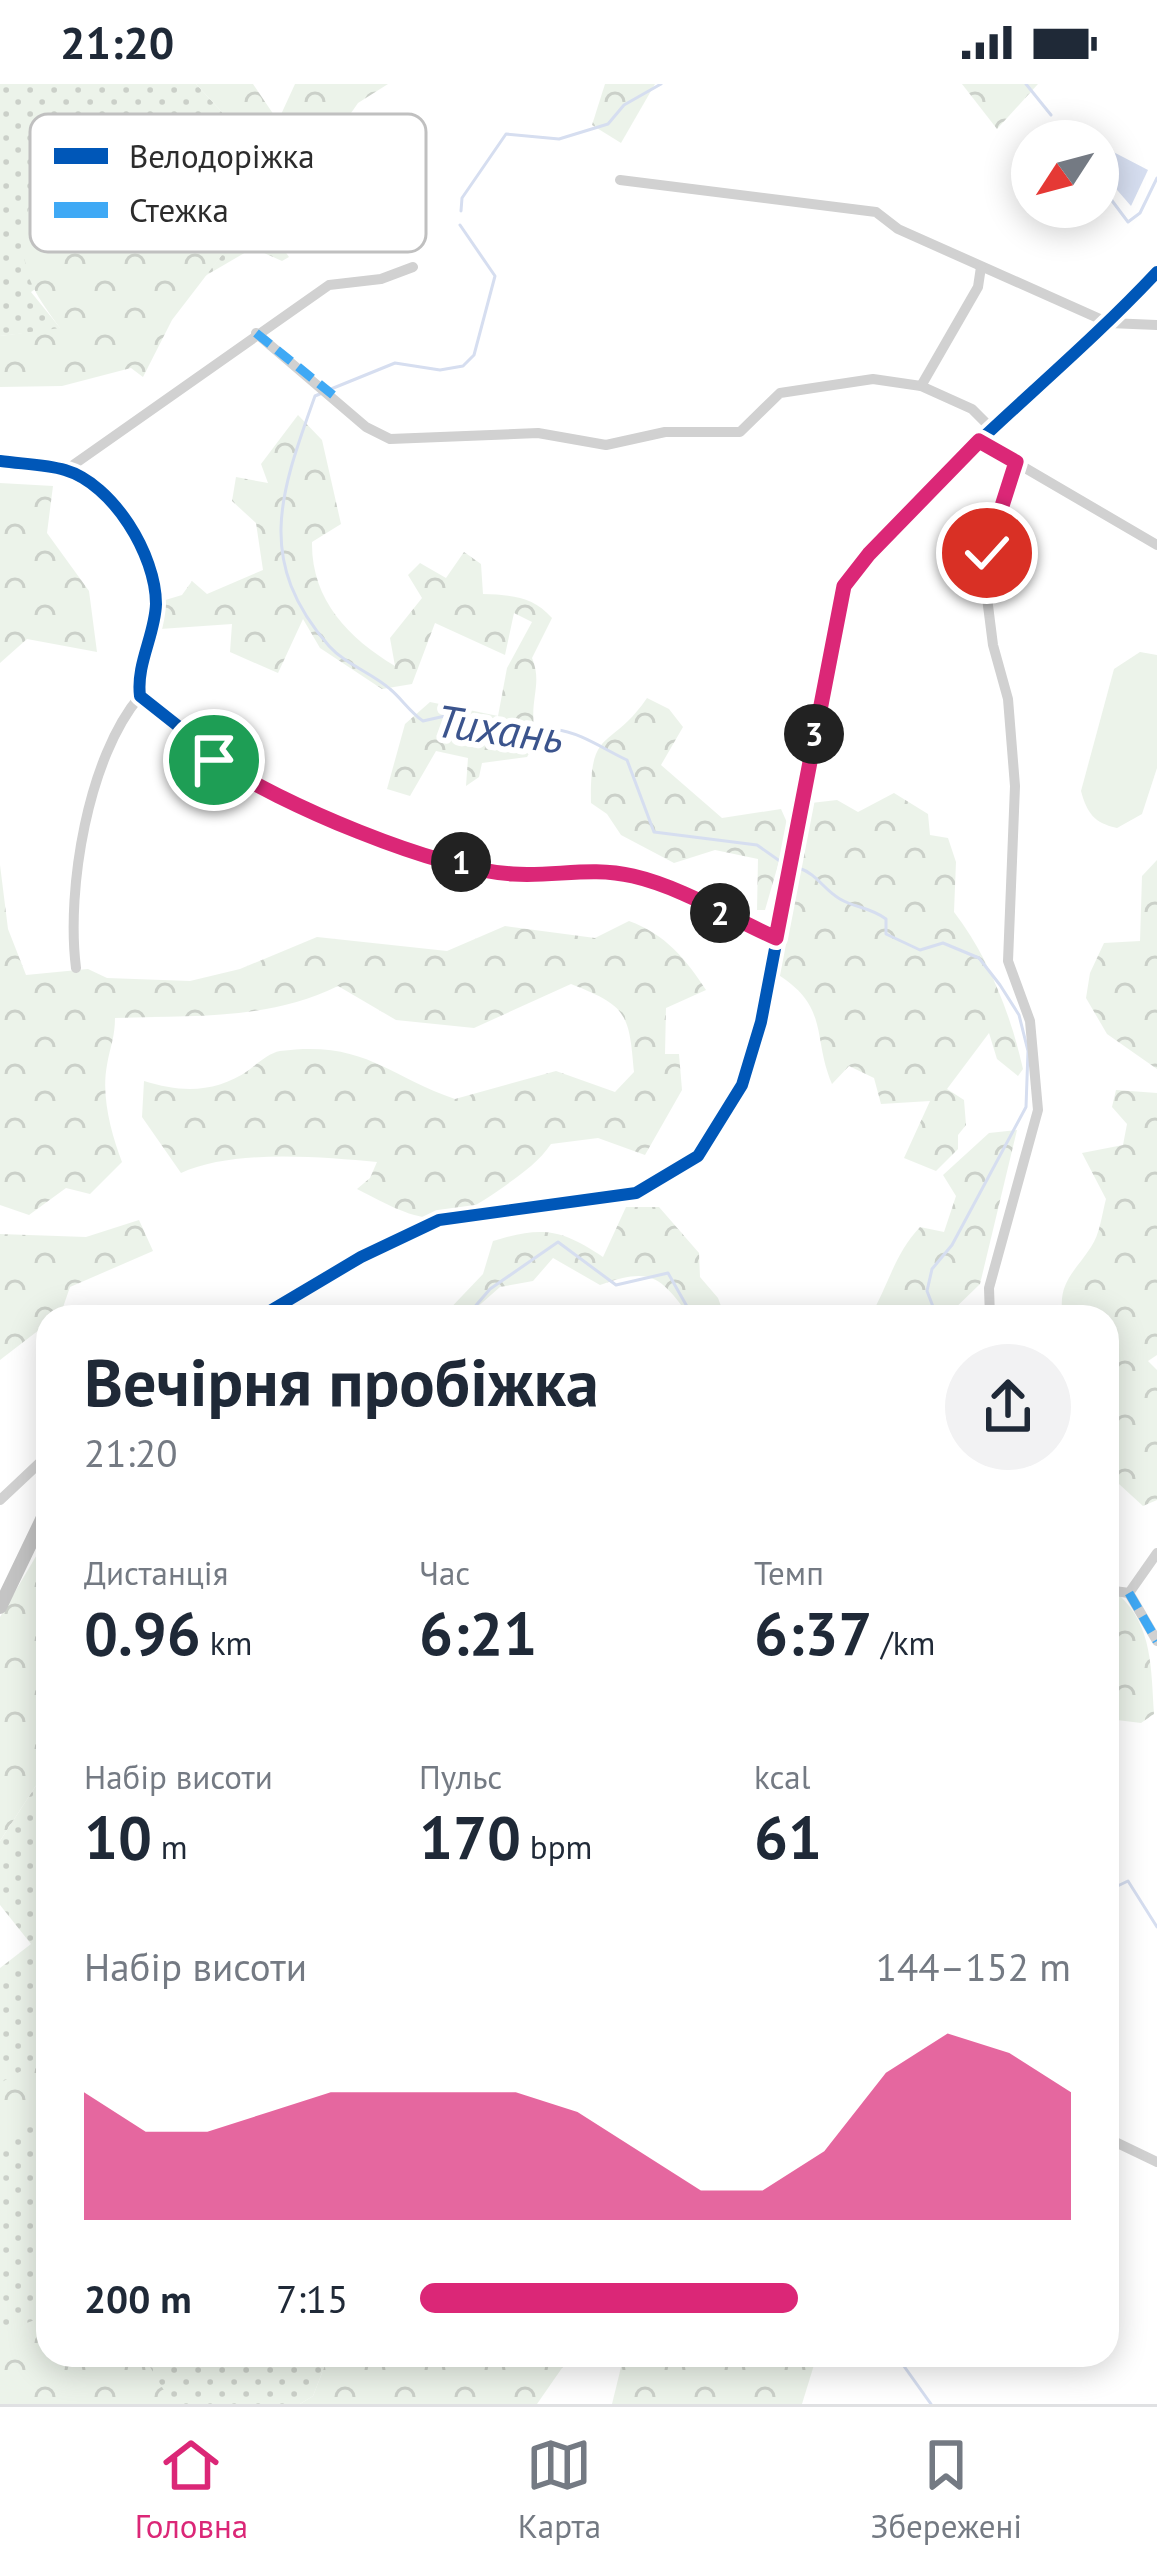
<!DOCTYPE html>
<html lang="uk">
<meta charset="utf-8">
<style>
body{margin:0;font-family:"PT Sans",sans-serif;background:#f2f2f3;color:#1f2937;height:100vh;display:flex;flex-direction:column;font-size:45px;white-space:nowrap}
*{box-sizing:border-box;margin:0}
p{font-size:39px;color:#747a83}
.icon{flex:none;width:66px;height:66px;fill:none;stroke:currentColor;stroke-width:2;stroke-linecap:round;stroke-linejoin:round}
.map{position:relative;flex:1;overflow:hidden}
.details{position:absolute;left:36px;top:1221px;width:1083px;height:1062px;display:flex;flex-direction:column;background:#fff;border-radius:36px;box-shadow:0 6px 30px #0003}
.details>*{flex:none}
.needle{width:78px;rotate:234deg}
.fabs{position:absolute;left:1011px;top:36px;display:grid;gap:24px}
.fabs a{display:grid;place-items:center;width:108px;height:108px;border-radius:50%;background:#fff;box-shadow:0 6px 30px #0003;font-size:60px}
.pin{position:absolute;display:grid;place-items:center;width:102px;height:102px;color:#fff;margin:-51px;border:6px solid #fff;border-radius:50%;box-shadow:0 3px 12px #0007}
.km{position:absolute;width:60px;height:60px;margin:-30px;border-radius:50%;background:#222;color:#fff;font-size:33px;line-height:60px;text-align:center}
.round{display:grid;place-items:center;flex:none;width:126px;height:126px;border-radius:63px;background:#f2f2f3}
.summary{display:flex;align-items:center;justify-content:space-between;height:204px;padding:0 48px}
h1{font-size:66px;font-weight:600;line-height:90px}
.stats{display:grid;grid-template-columns:repeat(3,1fr);gap:18px;height:204px;padding:12px 48px}
.stats div{display:grid;align-content:center}
.stats b{font-size:60px;font-weight:600}
.stats small{font-size:33px;font-weight:400}
.stats p{font-size:33px}
.chart{height:336px;padding:24px 48px}
.chart p{display:flex;justify-content:space-between}
.chart svg{width:100%;height:216px;margin-top:12px;fill:#db2777;opacity:.7}
ul{padding:0 48px;list-style:none;font-size:39px}
li{display:grid;grid-template-columns:192px 144px 1fr;align-items:center;height:90px}
li i{height:30px;border-radius:15px;background:#db2777}
.status{display:flex;justify-content:space-between;align-items:center;height:84px;padding:0 60px;background:#fff;direction:ltr}
.status svg{height:33px;fill:currentColor}
.tabs{display:flex;justify-content:space-around;align-items:center;height:168px;border-top:3px solid #e0e1e3;background:#fff;font-size:33px;color:#747a83}
.tabs a{display:grid;justify-items:center;gap:6px}
.tabs .current{color:#db2777}
.map>svg:first-child{display:block}
</style>
<div class="status"><b>21:20</b><svg viewBox="0 0 49 12"><path d="M0 12V9h3v3zM5 12V6h3v6zM10 12V3h3v9zM15 12V0h3v12zM26 1h20v11H26zM47 4h2v5h-2z"/></svg></div>
<div class="map">
<svg width="1157" height="2320" viewBox="0 0 1157 2320">
<defs>
<pattern id="grass-dots" width="8" height="8" patternUnits="userSpaceOnUse" patternTransform="scale(3)"><rect width="8" height="8" fill="#ecf3ea"/><path d="M2 2h.1M6 6h.1" fill="none" stroke="#cbd0c9" stroke-width="1.8" stroke-linecap="round"/></pattern>
<pattern id="forest-crowns" width="20" height="18" patternUnits="userSpaceOnUse" patternTransform="scale(3)"><rect width="20" height="18" fill="#ecf3ea"/><path d="M2 6a3 3 0 1 1 6 0M12 15a3 3 0 1 1 6 0" fill="none" stroke="#cbd0c9"/></pattern>
</defs>
<rect width="100%" height="100%" fill="#fff"/>
<g fill="url(#grass-dots)">
<polygon points="0,0 196,0 222,28 246,110 289,173 282,177 253,164 205,192 228,163 159,133 97,164 31,208 61,245 0,252"/>
<polygon points="48,1683 48,2271 329,2271 313,2312 300,2320 0,2320 0,1884 31,1860 0,1821 0,1757"/>
</g>
<g fill="url(#forest-crowns)">
<polygon points="196,0 253,0 278,37 295,0 388,0 358,19 271,144 246,110 222,28"/>
<polygon points="605,0 655,0 621,59 592,41"/>
<polygon points="962,0 1038,0 997,45"/>
<path d="M 45,107 L 97,164 L 159,133 L 228,163 L 172,236 L 143,293 L 131,284 L 62,302 L 0,303 L 0,252 L 60,244 C 22,193 17,176 31,114 Z"/>
<path d="M 298,331 L 322,356 L 341,440 L 312,458 C 311,515 348,554 395,582 L 390,554 L 422,514 L 408,491 L 420,479 L 446,494 L 464,468 L 481,480 L 483,510 C 511,511 533,512 552,534 L 532,574 C 544,602 526,619 537,656 L 527,673 L 482,679 L 479,693 L 466,702 L 468,674 L 436,667 L 410,712 L 387,705 L 405,640 L 430,618 L 498,632 L 507,584 L 532,538 L 514,529 L 505,571 L 435,539 L 412,600 L 382,605 L 320,564 L 303,535 L 278,589 L 230,568 L 232,540 L 160,545 L 162,517 L 182,511 L 192,497 L 207,510 L 263,486 L 256,439 L 232,417 L 236,393 L 268,399 L 261,380 Z"/>
<polygon points="0,399 53,402 47,449 89,507 97,568 27,555 0,579"/>
<path d="M 647,614 L 669,625 L 683,643 L 661,681 L 722,734 L 781,725 L 789,743 L 765,826 L 757,826 L 758,775 L 715,766 L 674,779 L 621,751 L 607,730 L 591,719 C 589,641 611,667 647,614 Z"/>
<path d="M 894,709 L 928,730 L 930,751 L 948,754 L 956,778 L 954,828 C 988,872 1011,931 1023,985 L 1018,992 L 997,975 L 989,949 L 947,1005 L 964,1016 L 966,1041 L 958,1051 L 958,1065 L 936,1087 L 904,1074 L 930,1017 L 881,1020 L 874,994 L 849,982 L 832,1000 C 812,953 830,923 777,890 L 811,719 L 837,716 L 858,728 Z"/>
<polygon points="1157,776 1157,985 1107,950 1086,914 1090,889 1104,859 1140,857 1142,792"/>
<path d="M 0,781 L 8,845 L 26,891 L 88,885 L 107,894 L 190,897 L 240,885 L 317,853 L 447,867 L 505,842 L 595,854 L 629,837 C 665,850 686,875 706,906 L 666,924 L 665,970 L 679,970 L 682,1006 L 645,1071 L 598,1054 L 551,1060 C 538,1079 521,1090 502,1104 C 440,1148 422,1139 357,1105 L 370,1094 L 377,1078 C 320,1073 234,1065 181,1089 L 142,1033 L 144,997 C 182,1009 216,1009 249,986 C 258,979 269,969 280,967 C 364,956 386,991 455,1015 L 556,987 L 615,1008 L 634,988 C 629,929 627,922 571,900 L 474,944 L 396,936 L 338,902 C 267,937 191,931 115,934 C 115,953 110,963 107,981 C 101,1012 111,1049 122,1078 L 90,1110 L 66,1104 L 29,1131 L 0,1121 Z"/>
<path d="M 1116,1006 L 1157,1009 L 1157,1271 L 1148,1277 L 1157,1286 L 1157,1416 L 1143,1422 L 1107,1389 L 1107,1233 L 1063,1233 C 1057,1199 1074,1189 1091,1163 C 1100,1150 1102,1130 1106,1115 L 1082,1069 L 1123,1061 L 1127,1040 L 1112,1023 Z"/>
<path d="M 1017,1046 L 980,1200 L 946,1233 L 870,1233 C 888,1202 895,1169 920,1143 L 944,1148 L 956,1112 L 943,1091 L 989,1049 Z"/>
<path d="M 626,1123 L 659,1123 L 699,1169 L 700,1193 L 718,1214 L 725,1233 L 690,1233 C 660,1191 650,1183 600,1201 L 553,1174 L 533,1197 L 500,1203 L 466,1233 L 442,1233 L 483,1190 L 493,1157 C 542,1142 561,1145 603,1173 Z"/>
<polygon points="139,1136 153,1167 70,1203 61,1229 48,1233 48,1239 0,1276 0,1150 86,1153"/>
<polygon points="48,1452 48,1683 0,1757 0,1533"/>
<path d="M 1107,1511 L 1119,1511 C 1153,1542 1151,1586 1154,1630 L 1141,1639 L 1117,1636 L 1107,1648 Z"/>
<polygon points="48,1972 48,2028 15,2044 0,2062 0,1999"/>
<polygon points="48,2231 48,2271 143,2271 172,2320 0,2320 0,2249"/>
<polygon points="329,2271 571,2271 537,2320 300,2320 313,2312"/>
<polygon points="624,2271 817,2271 802,2320 612,2320"/>
</g>
<path fill="#ecf3ea" d="M 1140,568 L 1157,571 L 1157,684 L 1142,730 L 1117,744 C 1094,739 1087,729 1081,707 L 1114,585 Z"/>
<polygon fill="#d6def0" points="1098,60 1148,86 1131,122 1098,84"/>
<g fill="none" stroke-linecap="round" stroke-linejoin="round">
<g stroke="#d6def0" stroke-width="3">
<polyline points="1026,0 1051,31"/>
<polyline points="1057,39 1069,57"/>
<polyline points="1098,98 1128,138 1140,129 1157,94"/>
<polyline points="461,127 462,114 506,50 559,55 608,40 624,21 661,0"/>
<polyline points="331,305 395,279 440,286 463,282 474,271 495,192 460,141"/>
<path d="M 322,309 L 315,312 C 281,408 254,476 329,562 C 345,580 372,589 390,605 C 402,615 409,627 423,637 L 445,632 C 480,661 518,643 556,646 C 578,647 607,667 627,676 L 654,748 L 757,761 L 784,780"/>
<path d="M 799,784 C 817,790 824,806 840,815 C 855,824 870,823 886,835 L 886,850 L 920,866 L 943,859 L 979,874 L 1000,901 L 1019,931 L 1028,967 L 1026,1023 L 952,1161 L 932,1185 L 927,1207 L 937,1233"/>
<polyline points="466,1233 490,1205 558,1158 616,1201 668,1189 693,1233"/>
<polyline points="1107,1807 1128,1797 1157,1843"/>
<polyline points="896,2271 931,2320"/>
</g>
<g stroke="#d1d1d1" stroke-width="10">
<polyline points="620,96 876,128 898,145 1109,239 1157,241"/>
<polyline points="256,249 366,343 390,355 538,349 606,361 665,348 740,348 780,309 873,295 921,302 972,325 992,345"/>
<polyline points="921,302 978,203 981,183"/>
<polyline points="979,357 1157,461"/>
<path d="M 0,377 C 21,380 45,380 65,386 C 113,400 156,471 156,520 C 155,551 136,580 140,612 L 250,699 L 391,761 L 513,791 L 579,785 L 635,792 L 777,854"/>
<polyline points="66,386 329,201 381,195 413,183"/>
<path d="M 76,884 C 66,805 88,673 140,612"/>
<polyline points="990,1233 989,1204 1038,1026 1030,937 1008,877 1015,702 1008,615 993,561 984,490 1015,378"/>
<polyline points="0,1416 48,1371"/>
<polyline points="1107,1506 1129,1509 1157,1469"/>
<polyline points="1129,1509 1157,1557"/>
<polyline points="1107,2054 1157,2078"/>
</g>
<g stroke="#c4c4c4" stroke-width="14">
<path d="M 260,1233 L 361,1173 L 439,1136 L 636,1109 L 698,1072 L 742,1001 L 761,938 L 844,503 C 933,384 1056,296 1157,188"/>
<polyline points="0,1523 48,1423"/>
</g>
<g stroke="#3fa9f5" stroke-width="9" stroke-dasharray="18 9" stroke-linecap="butt">
<polyline points="256,249 333,311"/>
<polyline points="1129,1509 1157,1557"/>
</g>
<defs>
<g id="cycleway">
<path d="M 0,377 C 21,380 45,380 65,386 C 113,400 156,471 156,520 C 155,551 136,580 140,612 L 250,699 L 391,761 L 513,791 L 579,785 L 635,792 L 777,854"/>
<path d="M 260,1233 L 361,1173 L 439,1136 L 636,1109 L 698,1072 L 742,1001 L 761,938 L 844,503 C 933,384 1056,296 1157,188"/>
</g>
</defs>
<use href="#cycleway" stroke="#fff" stroke-width="20"/>
<use href="#cycleway" stroke="#0057b8" stroke-width="12"/>
</g>
<g fill="none" stroke-linecap="round" stroke-linejoin="round">
<defs>
<path id="route" d="M 214,676 C 282,720 432,785 513,790 C 554,793 591,782 633,792 C 681,803 731,834 776,854 L 844,502 L 869,470 L 979,357 L 1016,378 L 987,469"/>
</defs>
<use href="#route" stroke="#fff" stroke-width="24"/>
<use href="#route" stroke="#db2777" stroke-width="15"/>
</g>
<g text-anchor="middle" stroke-width="12" stroke-linejoin="round" paint-order="stroke">
<g font-size="45" font-style="italic" fill="#3b548d" stroke="#fff">
<text transform="translate(500 645) rotate(8)" y="16">Тихань</text>
</g>
</g>
<rect x="30" y="30" width="396" height="138" rx="18" fill="#fff" stroke="#c0c0c0" stroke-width="3"/>
<rect x="54" y="64" width="54" height="16" fill="#0057b8"/>
<rect x="54" y="118" width="54" height="16" fill="#3fa9f5"/>
<g font-size="33" fill="#2c2c2c">
<text x="129" y="84">Велодоріжка</text>
<text x="129" y="138">Стежка</text>
</g>
</svg>
<div class="fabs">
<a><svg class="needle" viewBox="-14 -14 28 28"><path d="M0-13l5 13h-10z" fill="#e53935"/><path d="M0 13l5-13h-10z" fill="#747a83"/></svg></a>
</div>
<div class="pin" style="left:214px;top:676px;background:#1e9e55"><svg class="icon" aria-label="arrive" viewBox="0 0 24 24"><path d="M6 21V4h12l-3 4 3 4H6"/></svg></div>
<div class="pin" style="left:987px;top:469px;background:#d93025"><svg class="icon" aria-label="check" viewBox="0 0 24 24"><path d="M5 12l5 5 9-10"/></svg></div>
<b class="km" style="left:461px;top:778px">1</b>
<b class="km" style="left:720px;top:829px">2</b>
<b class="km" style="left:814px;top:650px">3</b>
<section class="details">
<div class="summary"><div><h1>Вечірня пробіжка</h1><p>21:20</p></div><a class="round"><svg class="icon" aria-label="share" viewBox="0 0 24 24"><path d="M12 15V3M7 8l5-5 5 5M5 13v7h14v-7"/></svg></a></div>
<div class="stats">
<div><p>Дистанція</p><b>0.96<small> km</small></b></div>
<div><p>Час</p><b>6:21</b></div>
<div><p>Темп</p><b>6:37<small> /km</small></b></div>
</div>
<div class="stats">
<div><p>Набір висоти</p><b>10<small> m</small></b></div>
<div><p>Пульс</p><b>170<small> bpm</small></b></div>
<div><p>kcal</p><b>61</b></div>
</div>
<div class="chart"><p><span>Набір висоти</span>144–152 m</p>
<svg viewBox="0 0 160 44" preserveAspectRatio="none"><path d="M0 44V18L10 26L20 26L30 22L40 18L50 18L60 18L70 18L80 22L90 30L100 38L110 38L120 30L130 14L140 6L150 10L160 18V44z"/></svg>
</div>
<ul>
<li><b>200 m</b>7:15<i style="width:58%"></i></li>
</ul>
</section>
</div>
<nav class="tabs">
<a class="current"><svg class="icon" aria-label="home" viewBox="0 0 24 24"><path d="M3 11l9-7 9 7M6 9v11h12V9"/></svg>Головна</a>
<a><svg class="icon" aria-label="map" viewBox="0 0 24 24"><path d="M3 6l6-2 6 2 6-2v14l-6 2-6-2-6 2zM9 4v14M15 6v14"/></svg>Карта</a>
<a><svg class="icon" aria-label="saved" viewBox="0 0 24 24"><path d="M7 4h10v16l-5-4-5 4z"/></svg>Збережені</a>
</nav>
